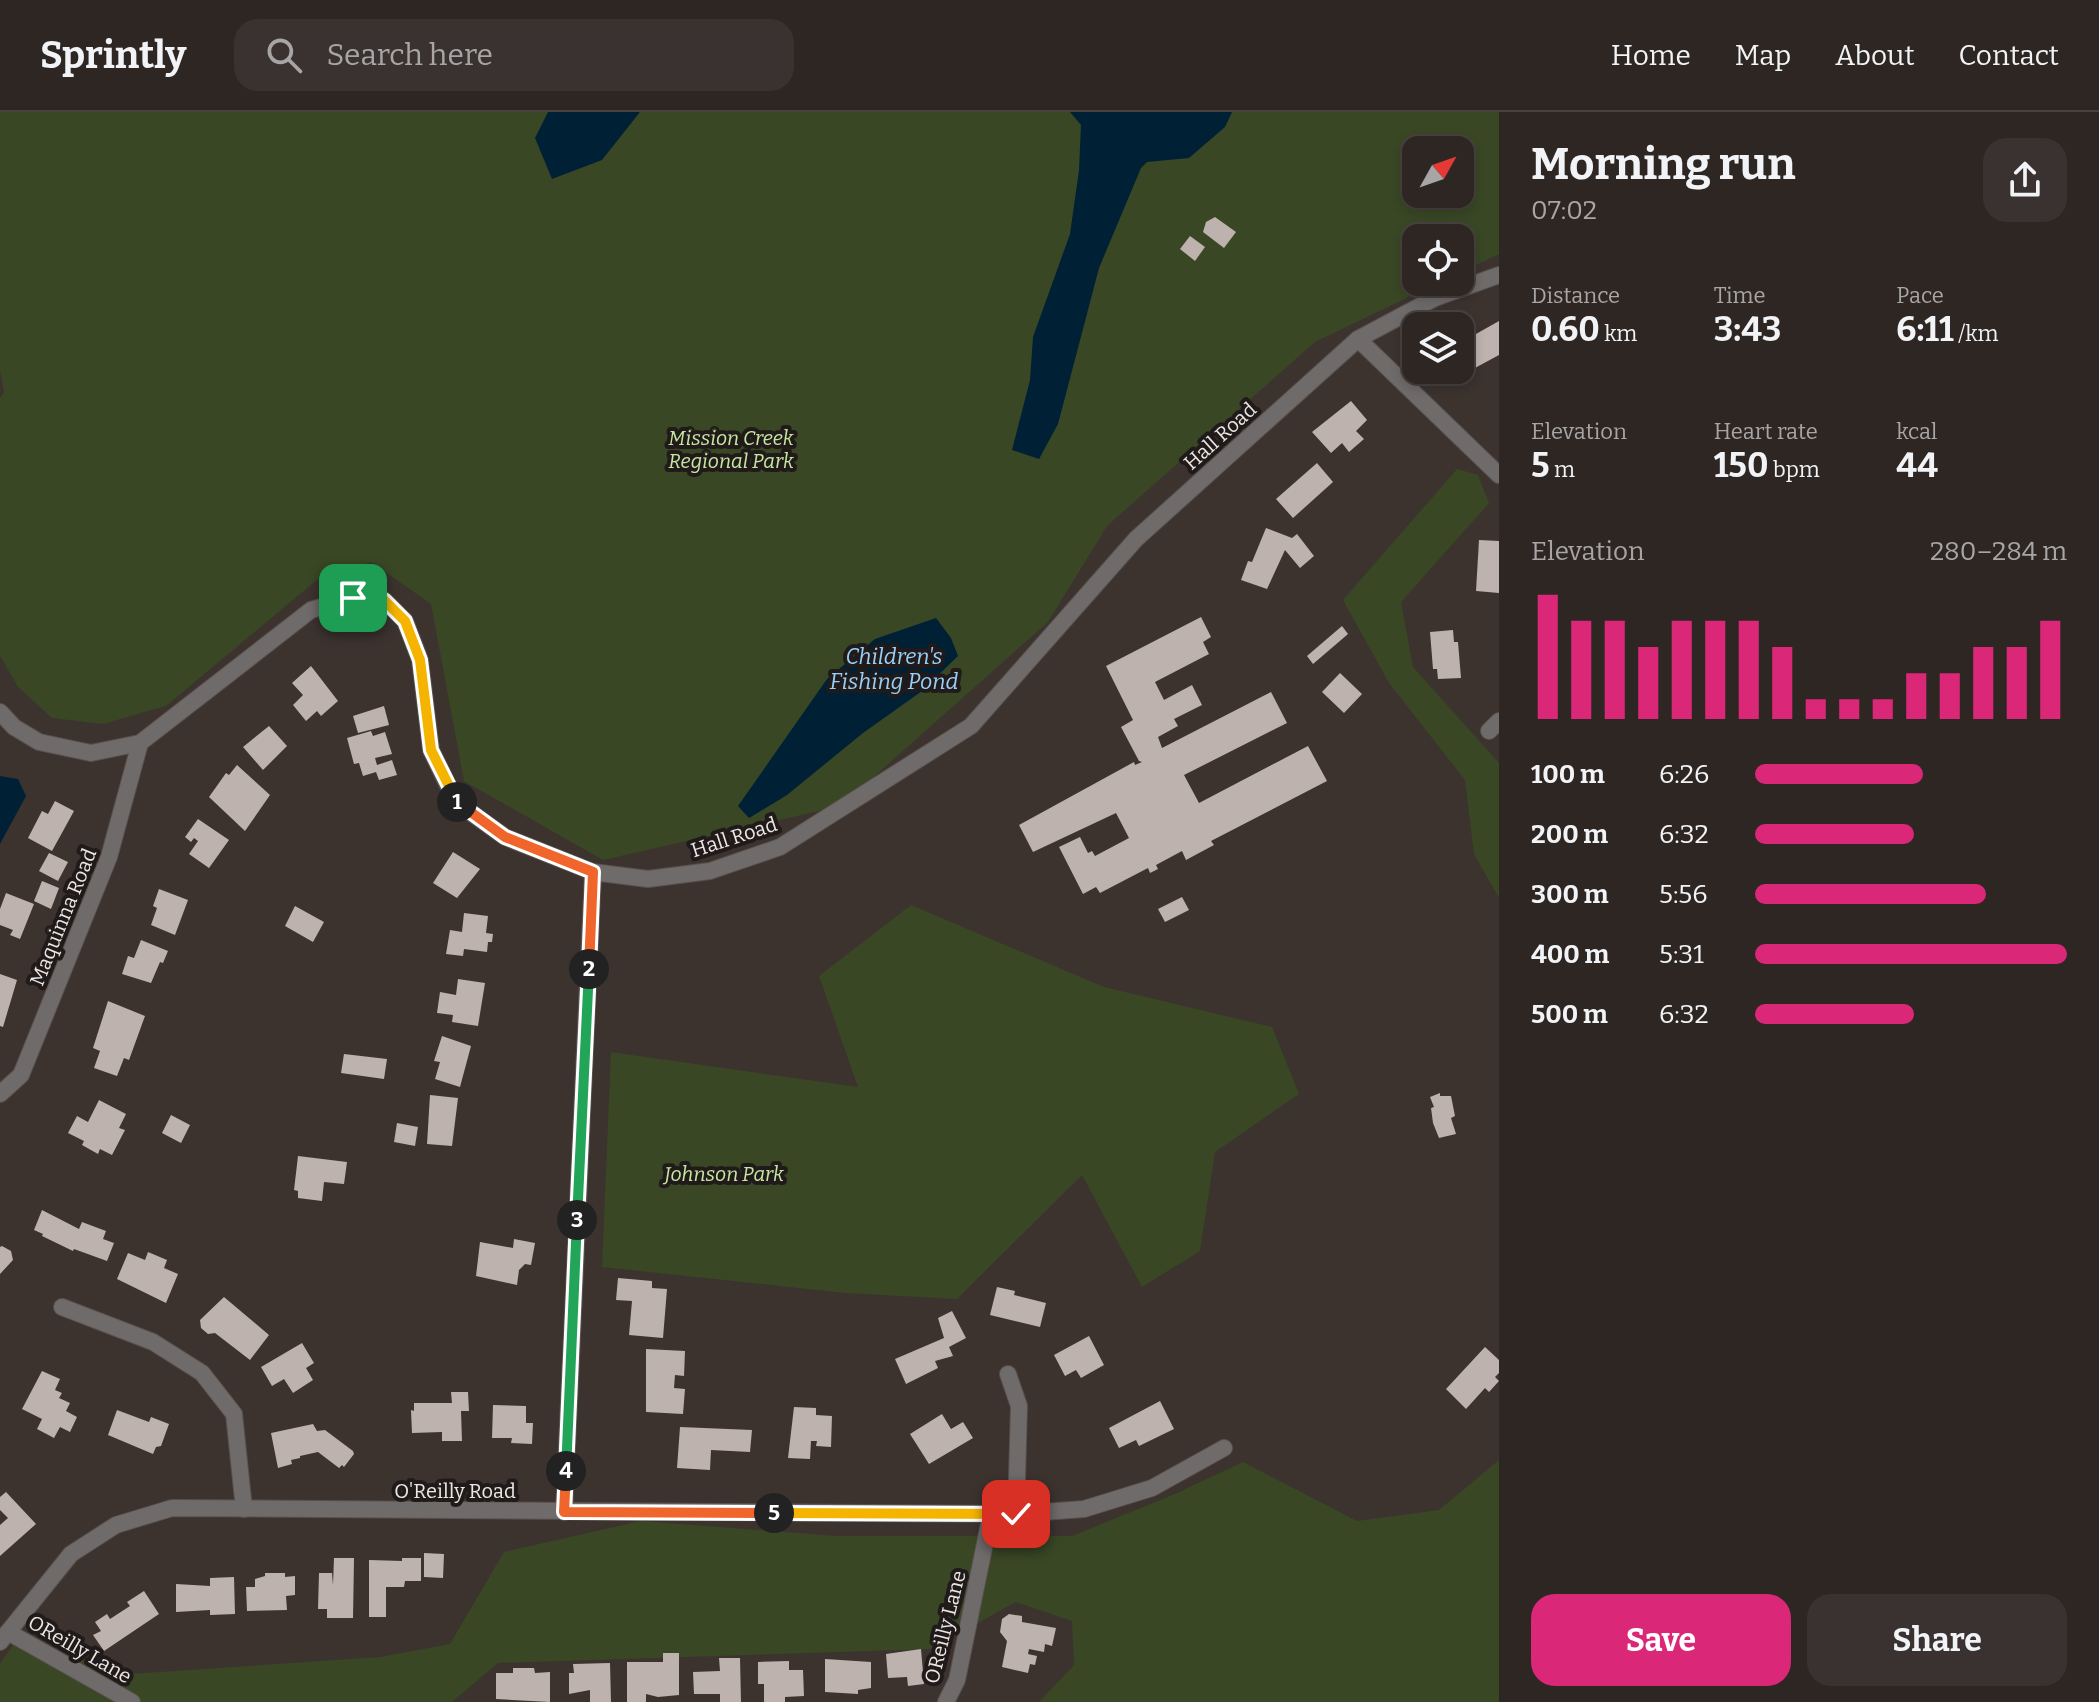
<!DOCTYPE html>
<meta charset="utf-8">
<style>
body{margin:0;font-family:Bitter,serif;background:#393230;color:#f1f3f6;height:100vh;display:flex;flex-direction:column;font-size:30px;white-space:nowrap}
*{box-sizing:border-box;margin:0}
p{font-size:26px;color:#a7a5a6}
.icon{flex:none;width:44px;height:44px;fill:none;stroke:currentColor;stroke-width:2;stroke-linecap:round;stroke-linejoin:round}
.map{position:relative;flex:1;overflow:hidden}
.panel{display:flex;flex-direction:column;background:#2d2623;width:600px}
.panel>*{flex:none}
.needle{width:52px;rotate:50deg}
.fabs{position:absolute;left:1402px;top:24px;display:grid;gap:16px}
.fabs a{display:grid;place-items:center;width:72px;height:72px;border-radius:16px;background:#2d2623;box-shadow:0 4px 12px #0003,0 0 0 2px #484341;font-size:40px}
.pin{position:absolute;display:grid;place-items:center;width:68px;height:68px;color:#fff;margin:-34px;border-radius:16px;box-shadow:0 4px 12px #0006}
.km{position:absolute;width:40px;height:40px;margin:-20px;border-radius:50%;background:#222;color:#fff;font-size:22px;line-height:40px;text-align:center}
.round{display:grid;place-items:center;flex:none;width:84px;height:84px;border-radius:24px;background:#393230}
.overview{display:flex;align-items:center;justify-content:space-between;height:136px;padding:0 32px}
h1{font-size:44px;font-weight:700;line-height:60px}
.stats{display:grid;grid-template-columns:repeat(3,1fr);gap:12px;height:136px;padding:8px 32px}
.stats div{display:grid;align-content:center}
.stats b{font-size:34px;font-weight:700}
.stats small{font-size:22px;font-weight:400}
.stats p{font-size:22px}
.chart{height:224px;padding:16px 32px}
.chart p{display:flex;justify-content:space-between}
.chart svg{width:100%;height:144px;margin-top:8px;stroke:#db2777;stroke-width:6}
.action{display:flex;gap:16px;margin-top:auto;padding:16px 32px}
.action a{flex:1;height:92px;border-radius:24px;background:#db2777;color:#fff;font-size:32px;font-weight:700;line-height:92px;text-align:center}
.action a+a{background:#393230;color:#f1f3f6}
ul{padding:0 32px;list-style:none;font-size:26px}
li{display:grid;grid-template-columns:128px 96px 1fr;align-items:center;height:60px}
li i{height:20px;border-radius:10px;background:#db2777}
header{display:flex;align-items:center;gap:48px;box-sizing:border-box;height:112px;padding:0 40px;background:#2d2623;border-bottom:2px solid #484341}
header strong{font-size:38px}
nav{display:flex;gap:44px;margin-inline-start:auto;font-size:28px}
.search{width:560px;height:72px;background:#393230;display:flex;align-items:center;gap:20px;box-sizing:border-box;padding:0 28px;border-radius:24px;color:#a7a5a6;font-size:30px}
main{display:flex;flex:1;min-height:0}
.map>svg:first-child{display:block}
</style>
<header>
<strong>Sprintly</strong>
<div class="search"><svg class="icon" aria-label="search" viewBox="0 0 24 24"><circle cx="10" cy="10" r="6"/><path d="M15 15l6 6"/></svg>Search here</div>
<nav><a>Home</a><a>Map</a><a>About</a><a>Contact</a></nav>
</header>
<main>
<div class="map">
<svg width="1499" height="1590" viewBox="0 0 1499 1590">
<rect width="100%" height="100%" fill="#3c332f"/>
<g fill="#394725" fill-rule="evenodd">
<path d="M 0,0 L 1499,0 L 1499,142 L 1460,161 L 1460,126 L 1416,126 L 1416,170 L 1440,170 L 1315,230 L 1107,414 L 1048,510 L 841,694 L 603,748 L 464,669 L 431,492 L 371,450 L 318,467 L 166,594 L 103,612 L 52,606 L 18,575 L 0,544 L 0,286 L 4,280 L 0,259 ZM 1416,38 L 1460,38 L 1460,82 L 1416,82 Z"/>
<polygon points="1457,357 1478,363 1489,391 1401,490 1413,555 1499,651 1499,786 1474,742 1465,668 1389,571 1343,488"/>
<polygon points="911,793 1104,875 1272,915 1299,982 1215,1040 1200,1139 1142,1175 1082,1063 957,1187 845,1181 602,1155 611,940 858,975 819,864"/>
<polygon points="1499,1348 1499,1590 1039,1590 1074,1553 1072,1509 1015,1490 933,1537 498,1551 452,1590 0,1590 0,1551 17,1528 130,1562 380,1545 450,1532 504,1440 641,1409 837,1424 1072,1424 1175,1382 1243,1350 1357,1409 1439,1398"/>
</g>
<g fill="#002035">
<polygon points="548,0 640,0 602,48 552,67 535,26"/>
<polygon points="1070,0 1232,0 1225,15 1189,46 1147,50 1141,56 1099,156 1058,312 1039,347 1012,338 1030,268 1033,225 1070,122 1079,58 1081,13"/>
<polygon points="936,506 951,526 958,544 922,579 863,621 787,683 749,706 738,694 827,567 875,527"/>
<polygon points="0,664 18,667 26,684 0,732"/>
</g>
<g fill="#beb2ae">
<polygon points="1215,105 1236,120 1224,136 1203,120 1206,110"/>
<polygon points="1190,124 1205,135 1195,149 1180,137"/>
<polygon points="1499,209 1499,243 1462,263 1460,259 1460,231"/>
<polygon points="1351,289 1367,308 1356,319 1364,327 1349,340 1342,331 1331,341 1312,320"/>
<polygon points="1317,351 1333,370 1293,406 1276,387"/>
<polygon points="1266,416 1292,426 1297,422 1314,444 1300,456 1285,438 1267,477 1241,468 1248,449 1252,450"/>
<polygon points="1479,428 1499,429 1499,481 1476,479"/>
<polygon points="1201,505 1211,525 1203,530 1209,542 1155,570 1164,588 1192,573 1202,593 1174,607 1178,614 1158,625 1162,636 1271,580 1287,611 1184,663 1199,691 1308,634 1327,669 1211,729 1214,733 1186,748 1182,739 1156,753 1158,757 1150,761 1148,756 1100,781 1096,775 1083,782 1059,735 1080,725 1088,741 1092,739 1095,744 1129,726 1116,701 1033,740 1019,713 1134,650 1135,653 1142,650 1139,649 1121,615 1133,608 1106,554"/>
<polygon points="1342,514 1348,522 1313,552 1307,544"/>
<polygon points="1453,518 1454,530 1458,530 1461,566 1438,567 1437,557 1433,557 1430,520"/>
<polygon points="311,554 338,589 321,604 317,599 306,609 293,593 303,583 292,571"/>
<polygon points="1340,561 1362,582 1344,601 1322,580"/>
<polygon points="384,594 389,613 358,621 353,604"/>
<polygon points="269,614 287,634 263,658 243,635"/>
<polygon points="371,619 373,624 385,620 392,642 375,646 377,653 392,648 397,663 379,668 376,660 363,664 359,651 354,652 347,626"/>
<polygon points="237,653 270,683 245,719 209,685 226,661 229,663"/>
<polygon points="55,689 74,699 52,739 28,726 42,699 48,702"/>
<polygon points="198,707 229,728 209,756 189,742 198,729 194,726 191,730 185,725"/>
<polygon points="453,740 480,757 457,786 433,771"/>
<polygon points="49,741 68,750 58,769 39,759"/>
<polygon points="42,769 59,776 51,797 34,789"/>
<polygon points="159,777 188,788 175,823 151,813 157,796 153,794"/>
<polygon points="6,781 34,792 20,827 10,823 13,818 0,813 0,797"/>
<polygon points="1182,785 1189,798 1165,810 1158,797"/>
<polygon points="295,794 324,810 313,830 285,814"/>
<polygon points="464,801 488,804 486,821 493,822 492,830 488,830 487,840 464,837 463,844 446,842 450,818 462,820"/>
<polygon points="141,828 168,839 163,851 160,850 151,871 122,862 128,844 134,846"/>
<polygon points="0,862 17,868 3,915 0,914"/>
<polygon points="458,867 485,871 478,914 452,910 453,903 437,901 440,880 456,883"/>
<polygon points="108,889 145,904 129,948 124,946 117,964 94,956 100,939 93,936"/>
<polygon points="442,924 471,934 460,975 435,967 440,950 434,949"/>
<polygon points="344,942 387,947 384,967 341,961"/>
<polygon points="1440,981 1440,984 1451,984 1455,1004 1451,1006 1456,1022 1439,1026 1433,1011 1431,996 1434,995 1430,985"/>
<polygon points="430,983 458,986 452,1034 427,1032"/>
<polygon points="99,988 126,1002 119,1016 125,1018 112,1043 100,1037 98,1042 82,1033 84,1029 68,1021 77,1004 88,1010"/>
<polygon points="171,1003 190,1013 181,1031 162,1021"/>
<polygon points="397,1011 418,1015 415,1034 394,1030"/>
<polygon points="298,1044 347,1050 344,1072 324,1070 322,1089 298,1086 298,1079 294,1078"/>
<polygon points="42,1098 79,1117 82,1110 106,1119 103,1127 114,1131 107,1149 74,1137 73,1139 42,1124 43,1122 34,1118"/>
<polygon points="514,1127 535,1131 531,1153 525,1152 519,1158 517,1173 476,1164 480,1130 513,1136"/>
<polygon points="2,1134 11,1139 13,1148 0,1162 0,1135"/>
<polygon points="148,1140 167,1148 164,1156 178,1162 166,1191 117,1167 128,1141 145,1148"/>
<polygon points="618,1166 652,1169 652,1176 667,1177 663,1226 629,1223 632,1189 616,1188"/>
<polygon points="997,1175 1015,1179 1014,1183 1046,1191 1040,1215 990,1203"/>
<polygon points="224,1185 269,1223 250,1248 215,1221 208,1222 201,1216 200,1208"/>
<polygon points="952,1199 966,1226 949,1235 953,1244 935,1249 938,1256 906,1272 895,1247 944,1226 938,1206"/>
<polygon points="1089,1224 1104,1253 1081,1266 1076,1258 1065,1264 1054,1243"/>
<polygon points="302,1231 314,1251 306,1256 313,1268 293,1281 284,1267 272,1274 261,1255"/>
<polygon points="1485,1235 1499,1248 1499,1261 1495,1265 1499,1269 1489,1280 1485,1276 1466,1297 1446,1277"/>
<polygon points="646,1237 685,1239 684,1264 675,1263 674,1276 685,1277 683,1302 646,1300"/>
<polygon points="42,1259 60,1267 55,1278 62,1281 59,1286 70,1291 66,1299 77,1305 70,1320 60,1315 54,1326 37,1317 42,1307 22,1297"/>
<polygon points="451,1280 468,1280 469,1299 461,1299 462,1329 442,1329 442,1320 412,1321 411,1298 414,1299 414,1291 452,1291"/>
<polygon points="1160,1289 1174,1317 1139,1334 1136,1328 1119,1336 1109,1316"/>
<polygon points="493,1293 526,1294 526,1311 533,1311 532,1332 511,1331 512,1326 492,1326"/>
<polygon points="794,1295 816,1296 816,1303 832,1304 831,1335 816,1334 817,1329 811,1329 810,1347 788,1346"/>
<polygon points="117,1298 149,1310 151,1305 169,1312 161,1334 156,1335 153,1342 108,1323"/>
<polygon points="942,1302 951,1317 963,1310 973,1326 929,1352 910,1322"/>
<polygon points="313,1312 317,1319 325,1318 353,1339 354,1342 344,1355 342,1353 339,1356 318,1340 300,1344 300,1346 291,1348 292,1352 278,1356 271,1321"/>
<polygon points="680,1315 752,1318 750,1340 711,1338 710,1358 677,1356"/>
<polygon points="6,1380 36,1412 0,1444 0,1413 8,1406 0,1398 0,1385"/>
<polygon points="424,1441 444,1442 443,1466 424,1465"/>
<polygon points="334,1446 354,1446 353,1506 327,1506 327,1497 318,1497 319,1461 332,1461 333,1473"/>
<polygon points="402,1446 421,1446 421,1469 405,1469 404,1475 386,1475 386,1505 369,1505 369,1448 402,1449"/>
<polygon points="265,1461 285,1461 285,1465 295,1464 295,1483 286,1484 287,1498 247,1499 246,1475 255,1475 255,1467 265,1464"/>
<polygon points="234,1465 235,1502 210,1503 210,1498 176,1500 176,1472 210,1474 210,1466"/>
<polygon points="144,1479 159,1502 104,1539 93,1523 101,1519 95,1510 107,1502 110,1507 130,1494 127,1490"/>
<polygon points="1009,1502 1022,1504 1022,1510 1056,1516 1052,1534 1045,1532 1044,1540 1029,1537 1028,1542 1037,1544 1035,1553 1030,1552 1028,1561 1002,1555 1007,1529 1000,1520 1002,1507"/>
<polygon points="921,1537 924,1572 908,1574 907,1565 888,1566 886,1542"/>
<polygon points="663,1541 679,1541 679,1583 658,1585 646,1582 646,1590 627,1590 627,1550 663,1550"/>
<polygon points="719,1546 740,1546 741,1590 720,1590 720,1582 694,1582 693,1560 720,1559"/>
<polygon points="825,1547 871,1550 871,1576 858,1578 858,1582 825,1580"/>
<polygon points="789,1549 789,1558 803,1558 804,1584 785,1585 785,1590 764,1590 764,1572 758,1572 758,1550"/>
<polygon points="610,1551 611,1590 590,1590 590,1578 569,1582 569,1561 574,1561 573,1552"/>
<polygon points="513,1556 534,1556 535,1561 550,1560 550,1590 496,1587 496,1561 513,1561"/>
</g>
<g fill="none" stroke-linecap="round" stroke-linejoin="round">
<defs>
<g id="street">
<polyline points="1358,227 1499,363"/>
<polyline points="0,600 14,615 39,630 91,641 140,631 311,498 353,486 384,488 405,509 420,548 431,638 456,690 505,725 593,760 648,767 710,759 780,735 971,614 1136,427 1358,227 1435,186 1499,163"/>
<polyline points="1489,619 1499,609"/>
<polyline points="0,982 21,963 109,745 140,631"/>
<polyline points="62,1195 153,1230 202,1261 234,1302 244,1397"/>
<polyline points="1008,1262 1019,1294 1016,1402"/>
<polyline points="564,1400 593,760"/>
<polyline points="8,1520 132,1590"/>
<polyline points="0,1530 71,1442 116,1413 172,1396 1016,1402 1084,1397 1152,1376 1224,1336"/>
<polyline points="946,1590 957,1568 991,1402"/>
</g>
</defs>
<use href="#street" stroke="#58504c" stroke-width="18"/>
<use href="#street" stroke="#706b6b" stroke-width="16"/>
</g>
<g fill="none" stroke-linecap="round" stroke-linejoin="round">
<defs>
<polyline id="split-1" points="353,486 384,488 405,509 420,548 431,638 457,690"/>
<polyline id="split-2" points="457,690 505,725 593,760 589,857"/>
<polyline id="split-3" points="577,1108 589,857"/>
<polyline id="split-4" points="566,1359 577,1108"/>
<polyline id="split-5" points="566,1359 564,1400 774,1401"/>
<polyline id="split-6" points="774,1401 1016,1402"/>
</defs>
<use href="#split-1" stroke="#fff" stroke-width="16"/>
<use href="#split-2" stroke="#fff" stroke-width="16"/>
<use href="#split-3" stroke="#fff" stroke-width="16"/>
<use href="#split-4" stroke="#fff" stroke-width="16"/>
<use href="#split-5" stroke="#fff" stroke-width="16"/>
<use href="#split-6" stroke="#fff" stroke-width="16"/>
<use href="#split-1" stroke="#f5b400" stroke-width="10"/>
<use href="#split-2" stroke="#f0652b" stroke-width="10"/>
<use href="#split-3" stroke="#22a559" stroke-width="10"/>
<use href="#split-4" stroke="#22a559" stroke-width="10"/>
<use href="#split-5" stroke="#f0652b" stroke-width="10"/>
<use href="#split-6" stroke="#f5b400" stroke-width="10"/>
</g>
<g text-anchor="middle" stroke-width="8" stroke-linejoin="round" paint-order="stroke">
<g font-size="20" fill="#ece6e4" stroke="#201b1a">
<text transform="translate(1220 324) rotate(-42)" y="7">Hall Road</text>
<text transform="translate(734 725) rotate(-18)" y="7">Hall Road</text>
<text transform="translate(63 805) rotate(-68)" y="7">Maquinna Road</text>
<text x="455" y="1386">O'Reilly Road</text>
<text transform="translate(945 1515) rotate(-76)" y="7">OReilly Lane</text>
<text transform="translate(80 1537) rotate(30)" y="7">OReilly Lane</text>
</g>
<g font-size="20" font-style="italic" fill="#c7e7a0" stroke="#201b1a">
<text x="731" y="333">Mission Creek<tspan x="731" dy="23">Regional Park</tspan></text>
<text x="724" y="1069">Johnson Park</text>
</g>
<g font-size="22" font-style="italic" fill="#99cff7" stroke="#201b1a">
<text x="894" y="552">Children's<tspan x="894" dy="25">Fishing Pond</tspan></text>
</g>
</g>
</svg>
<div class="fabs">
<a><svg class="needle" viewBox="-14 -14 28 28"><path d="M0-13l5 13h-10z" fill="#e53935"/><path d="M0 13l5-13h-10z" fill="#a7a5a6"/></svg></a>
<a><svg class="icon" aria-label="locate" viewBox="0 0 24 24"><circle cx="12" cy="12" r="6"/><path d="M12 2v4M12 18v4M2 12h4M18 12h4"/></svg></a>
<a><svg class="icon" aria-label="layers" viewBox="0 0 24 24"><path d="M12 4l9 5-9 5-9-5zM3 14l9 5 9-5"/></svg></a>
</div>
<div class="pin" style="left:353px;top:486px;background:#1e9e55"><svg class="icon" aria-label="arrive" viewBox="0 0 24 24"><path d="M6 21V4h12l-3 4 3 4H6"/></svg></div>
<div class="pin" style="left:1016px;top:1402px;background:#d93025"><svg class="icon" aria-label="check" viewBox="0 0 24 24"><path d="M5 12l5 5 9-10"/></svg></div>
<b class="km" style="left:457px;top:690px">1</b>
<b class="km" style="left:589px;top:857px">2</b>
<b class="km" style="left:577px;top:1108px">3</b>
<b class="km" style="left:566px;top:1359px">4</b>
<b class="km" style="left:774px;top:1401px">5</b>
</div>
<section class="panel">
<div class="overview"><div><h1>Morning run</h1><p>07:02</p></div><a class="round"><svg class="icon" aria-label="share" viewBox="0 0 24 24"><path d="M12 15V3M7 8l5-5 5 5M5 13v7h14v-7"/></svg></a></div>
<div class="stats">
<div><p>Distance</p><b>0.60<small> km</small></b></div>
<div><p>Time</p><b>3:43</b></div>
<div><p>Pace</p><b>6:11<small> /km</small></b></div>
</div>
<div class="stats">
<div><p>Elevation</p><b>5<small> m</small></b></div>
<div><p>Heart rate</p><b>150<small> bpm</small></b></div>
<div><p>kcal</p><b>44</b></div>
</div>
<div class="chart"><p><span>Elevation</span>280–284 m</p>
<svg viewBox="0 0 160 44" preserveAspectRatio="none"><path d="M5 44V6M15 44V14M25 44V14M35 44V22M45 44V14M55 44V14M65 44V14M75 44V22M85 44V38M95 44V38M105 44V38M115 44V30M125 44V30M135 44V22M145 44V22M155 44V14"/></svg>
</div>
<ul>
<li><b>100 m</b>6:26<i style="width:54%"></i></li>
<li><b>200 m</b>6:32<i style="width:51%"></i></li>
<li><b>300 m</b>5:56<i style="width:74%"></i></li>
<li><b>400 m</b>5:31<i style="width:100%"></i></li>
<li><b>500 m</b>6:32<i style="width:51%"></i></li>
</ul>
<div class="action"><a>Save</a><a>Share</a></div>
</section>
</main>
